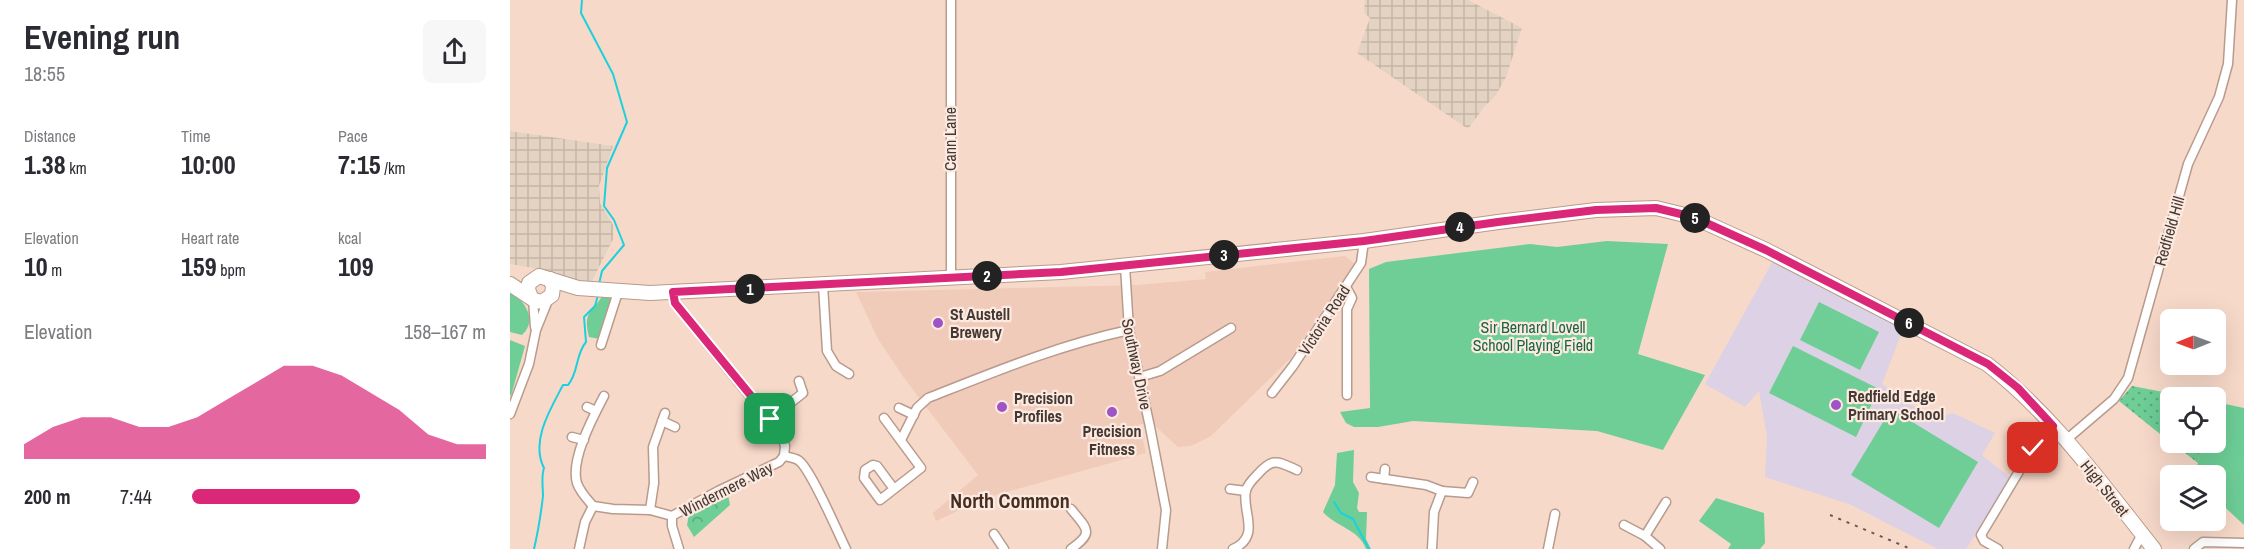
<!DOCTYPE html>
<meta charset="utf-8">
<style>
body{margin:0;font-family:"Archivo Narrow",sans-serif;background:#f7f7f7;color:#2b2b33;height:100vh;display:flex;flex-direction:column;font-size:22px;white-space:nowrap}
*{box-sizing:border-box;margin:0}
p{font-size:20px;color:#7c7c81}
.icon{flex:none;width:33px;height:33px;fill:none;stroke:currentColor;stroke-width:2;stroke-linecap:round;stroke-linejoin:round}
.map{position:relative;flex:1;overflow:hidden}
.panel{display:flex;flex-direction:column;background:#fff;width:510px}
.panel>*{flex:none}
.needle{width:39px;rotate:269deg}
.controls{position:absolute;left:1650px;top:309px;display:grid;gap:12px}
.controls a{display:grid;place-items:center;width:66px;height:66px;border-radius:9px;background:#fff;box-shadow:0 6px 24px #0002;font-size:30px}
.pin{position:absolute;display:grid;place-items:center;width:51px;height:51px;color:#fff;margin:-26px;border-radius:12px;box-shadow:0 3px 9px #0006}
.km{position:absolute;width:30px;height:30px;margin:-15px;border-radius:50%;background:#222;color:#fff;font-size:16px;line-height:30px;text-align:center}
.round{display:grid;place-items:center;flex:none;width:63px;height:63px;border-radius:9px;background:#f7f7f7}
.headline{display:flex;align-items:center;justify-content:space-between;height:102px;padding:0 24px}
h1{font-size:33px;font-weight:700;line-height:45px}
.metrics{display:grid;grid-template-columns:repeat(3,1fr);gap:9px;height:102px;padding:6px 24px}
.metrics div{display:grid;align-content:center}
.metrics b{font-size:26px;font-weight:700}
.metrics small{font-size:16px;font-weight:400}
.metrics p{font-size:16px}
.chart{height:168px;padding:12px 24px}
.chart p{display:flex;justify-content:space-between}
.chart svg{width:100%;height:108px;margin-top:6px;fill:#db2777;opacity:.7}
ul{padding:0 24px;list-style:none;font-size:20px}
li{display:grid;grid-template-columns:96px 72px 1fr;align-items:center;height:45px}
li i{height:15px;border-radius:8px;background:#db2777}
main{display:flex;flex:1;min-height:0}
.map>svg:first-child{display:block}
</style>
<main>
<section class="panel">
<div class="headline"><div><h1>Evening run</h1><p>18:55</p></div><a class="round"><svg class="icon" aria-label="share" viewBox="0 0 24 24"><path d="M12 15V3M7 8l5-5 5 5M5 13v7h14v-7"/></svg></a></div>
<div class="metrics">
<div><p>Distance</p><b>1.38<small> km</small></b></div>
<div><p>Time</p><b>10:00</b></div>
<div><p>Pace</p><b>7:15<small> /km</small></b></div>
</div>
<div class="metrics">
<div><p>Elevation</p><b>10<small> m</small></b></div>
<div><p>Heart rate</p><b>159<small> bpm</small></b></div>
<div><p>kcal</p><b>109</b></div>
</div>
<div class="chart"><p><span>Elevation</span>158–167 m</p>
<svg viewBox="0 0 160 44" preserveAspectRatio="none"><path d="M0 44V38L10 31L20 27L30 27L40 31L50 31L60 27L70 20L80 13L90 6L100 6L110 10L120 17L130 24L140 34L150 38L160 38V44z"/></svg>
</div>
<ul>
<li><b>200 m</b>7:44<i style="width:57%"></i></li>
</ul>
</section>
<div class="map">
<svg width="1734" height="549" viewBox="0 0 1734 549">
<defs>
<pattern id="industrial-grid" width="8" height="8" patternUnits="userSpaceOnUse" patternTransform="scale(1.5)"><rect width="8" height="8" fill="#e4d3c2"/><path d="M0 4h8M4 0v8" fill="none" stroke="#c5b6a7"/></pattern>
<pattern id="forest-crowns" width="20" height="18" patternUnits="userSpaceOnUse" patternTransform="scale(1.5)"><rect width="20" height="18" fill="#6ece96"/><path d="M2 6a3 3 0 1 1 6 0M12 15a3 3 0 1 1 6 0" fill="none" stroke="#5ca87b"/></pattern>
<pattern id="garden-dots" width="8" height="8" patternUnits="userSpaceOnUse" patternTransform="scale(1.5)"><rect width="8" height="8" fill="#6ece96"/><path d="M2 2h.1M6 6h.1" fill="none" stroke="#5ca87b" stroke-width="1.8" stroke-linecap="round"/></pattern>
</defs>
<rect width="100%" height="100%" fill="#f7d9c9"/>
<polygon fill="#f1cbb9" points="835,256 845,264 780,359 701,436 681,446 668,447 643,424 629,424 636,453 479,497 426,521 423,513 468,475 394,378 368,339 346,292 627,285 696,279 695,272"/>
<g fill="url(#industrial-grid)">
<polygon points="855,0 958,0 1012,28 996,77 986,95 974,107 958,129 847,53 860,18 854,13"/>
<polygon points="0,131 103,146 89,186 90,203 103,225 103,239 81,283 60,282 45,275 41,271 0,264"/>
</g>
<polygon fill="#dcd1e5" points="1264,259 1393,329 1372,384 1398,403 1426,418 1443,413 1485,433 1472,455 1502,479 1456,549 1428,549 1339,504 1255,477 1257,436 1249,391 1235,407 1195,384"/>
<g fill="#6ece96">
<polygon points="1097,241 1158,244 1128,354 1195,375 1153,450 1087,431 903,421 868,427 844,427 836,423 830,412 860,408 859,269 876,262 1020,244 1047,247"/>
<path d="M 0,289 C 13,301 29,319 12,335 L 0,332 Z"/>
<path d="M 93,295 L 99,296 L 102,303 L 90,339 L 79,337 C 73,311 81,314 93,295 Z"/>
<polygon points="1309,302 1369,332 1350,370 1290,340"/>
<polygon points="0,340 15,346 1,396 0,395"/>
<polygon points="1283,346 1369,389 1346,437 1259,393"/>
<polygon points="1706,402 1734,408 1734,525 1706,499 1706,476 1686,475 1691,443 1706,442"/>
<polygon points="1381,409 1468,462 1429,528 1341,475"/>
<path d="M 844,450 L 843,482 L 849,493 L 847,508 L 849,512 L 857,512 L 856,539 L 861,549 L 856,549 C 849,529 826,527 813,512 L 825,485 L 827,453 Z"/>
<polygon points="1206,498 1254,513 1255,543 1250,549 1218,549 1221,544 1189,521"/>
</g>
<polygon fill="url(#forest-crowns)" points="217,490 220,505 184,537 177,525 179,514"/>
<g fill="url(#garden-dots)">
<polygon points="1622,386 1679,397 1660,398 1660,442 1609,401"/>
<polygon points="1662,443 1691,443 1688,463"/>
</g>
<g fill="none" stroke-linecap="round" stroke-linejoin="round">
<g stroke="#1ed0de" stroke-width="2">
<polyline points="72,0 71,13 103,74 117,122 97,168 94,206 104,220 114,245 92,271 89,284"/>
<polyline points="824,502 831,513 843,519 859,549"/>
<path d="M 24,549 C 28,532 31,513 33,496 C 33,486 31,477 34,468 C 20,441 41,408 53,385 L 58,385 C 69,372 65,355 76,342 L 74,317 L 85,306 L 88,295"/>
</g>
<defs>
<g id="street">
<polyline points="441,0 441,278"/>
<polyline points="615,266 619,330 640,427 656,510 652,549"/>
<polyline points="313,285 317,351 326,366 339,374"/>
<polyline points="836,287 842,298 837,309 837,395"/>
<polyline points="163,292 165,303 272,436 275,446 274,456"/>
<polyline points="23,299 25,327"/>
<polyline points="91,345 108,292"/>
<polyline points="630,377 650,371 721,328"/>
<polyline points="762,393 783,366 851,263 854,241"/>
<polyline points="77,407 86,411"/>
<polyline points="389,408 404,415"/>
<polyline points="0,414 19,364 26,330 39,298"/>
<polyline points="374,418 411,468 370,500 354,478 355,470 363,465 367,466 384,489"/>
<polyline points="260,419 293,393 289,381"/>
<polyline points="152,421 165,427"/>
<polyline points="62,437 74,440"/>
<path d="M 391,440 L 407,408 L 418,398 C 484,372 549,345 619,330"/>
<polyline points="1556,440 1604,399 1618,378 1678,164 1709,97 1718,64 1722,0"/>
<path d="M 274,456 C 278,457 284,458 288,460 C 300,467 328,533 336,549"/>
<polyline points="861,477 916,485 932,491"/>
<polyline points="874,479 875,469"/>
<polyline points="720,489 736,491"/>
<polyline points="83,506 103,509 140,510 162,516 208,491 269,462 274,456"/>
<path d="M 83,506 C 77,499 70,492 67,483 C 60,460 83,417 94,396"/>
<path d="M 561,509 C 577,529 585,532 561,549"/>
<polyline points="140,510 144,483 143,447 155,413"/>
<polyline points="162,516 162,526 169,549"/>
<polyline points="1114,525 1135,536 1150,549"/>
<polyline points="484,534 494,549"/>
<polyline points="1135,536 1156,502"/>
<polyline points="69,549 75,522 83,506"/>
<path d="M 723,549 C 752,536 731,511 736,490 C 738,484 743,479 747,475 C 763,457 767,461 787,470"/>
<polyline points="922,549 924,512 932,491 958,493 963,482"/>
<polyline points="1038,549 1045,514"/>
<polyline points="1488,549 1474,541 1471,535 1523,448 1543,426"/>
<polyline points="1624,549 1632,534"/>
<polyline points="1684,549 1693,542 1734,543"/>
</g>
<g id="primary">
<polyline points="0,284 24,300 32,302 42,295 43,286 40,279"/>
<path d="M 21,297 L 18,290 L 19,283 L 29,276 L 68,288 L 140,293 L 551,272 L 854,241 L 988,222 L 1086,210 L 1146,208 L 1183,217 L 1256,250 L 1477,364 C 1543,415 1592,484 1644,549"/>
</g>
</defs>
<use href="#street" stroke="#b89b8d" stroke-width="11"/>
<use href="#primary" stroke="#b89b8d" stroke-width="16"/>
<use href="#street" stroke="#fff" stroke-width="8"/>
<use href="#primary" stroke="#fff" stroke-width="14"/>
<polyline stroke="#695951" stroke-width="2" stroke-dasharray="3 6" stroke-linecap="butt" points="1320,515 1401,549"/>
</g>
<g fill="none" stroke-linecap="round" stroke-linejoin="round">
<defs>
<polyline id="route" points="260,419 165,303 163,292 551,272 854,241 988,222 1086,210 1146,208 1183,217 1256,250 1478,364 1508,388 1543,426 1523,448"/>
</defs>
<use href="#route" stroke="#fff" stroke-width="12"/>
<use href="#route" stroke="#db2777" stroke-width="8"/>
</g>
<g fill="#9e53c6" stroke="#fce9e0" stroke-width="2">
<circle cx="428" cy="323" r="6"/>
<circle cx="1326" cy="405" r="6"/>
<circle cx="492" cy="407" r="6"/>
<circle cx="602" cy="412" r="6"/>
</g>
<g text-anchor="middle" stroke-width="4.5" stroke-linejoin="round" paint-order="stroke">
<g font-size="16" fill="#443832" stroke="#fce9e0">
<text transform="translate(440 139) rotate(-90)" y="6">Cann Lane</text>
<text transform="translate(1659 231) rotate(-74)" y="6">Redfield Hill</text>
<text transform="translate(814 320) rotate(-57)" y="6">Victoria Road</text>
<text transform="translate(627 364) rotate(78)" y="6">Southway Drive</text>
<text transform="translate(1595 488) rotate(51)" y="6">High Street</text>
<text transform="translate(216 489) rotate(-27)" y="6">Windermere Way</text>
</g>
<g font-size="16" font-weight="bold" fill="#443832" stroke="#fce9e0" text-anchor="start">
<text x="440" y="320">St Austell<tspan x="440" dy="18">Brewery</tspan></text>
<text x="1338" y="402">Redfield Edge<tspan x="1338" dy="18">Primary School</tspan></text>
<text x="504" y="404">Precision<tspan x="504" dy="18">Profiles</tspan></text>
<text x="602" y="437" text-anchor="middle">Precision<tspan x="602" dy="18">Fitness</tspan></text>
</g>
<g font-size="16" fill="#1b6640" stroke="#fce9e0">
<text x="1023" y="333">Sir Bernard Lovell<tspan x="1023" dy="18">School Playing Field</tspan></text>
</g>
<g font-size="20" font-weight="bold" fill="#462e22" stroke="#fce9e0">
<text x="500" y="508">North Common</text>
</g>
</g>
</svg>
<div class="controls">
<a><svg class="needle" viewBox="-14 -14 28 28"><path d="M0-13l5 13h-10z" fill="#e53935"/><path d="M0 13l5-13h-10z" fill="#7c7c81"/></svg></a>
<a><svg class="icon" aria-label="locate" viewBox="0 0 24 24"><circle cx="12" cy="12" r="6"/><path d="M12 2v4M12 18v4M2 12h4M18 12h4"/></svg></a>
<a><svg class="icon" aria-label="layers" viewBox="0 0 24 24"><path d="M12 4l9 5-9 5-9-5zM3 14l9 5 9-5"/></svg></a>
</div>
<div class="pin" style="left:260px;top:419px;background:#1e9e55"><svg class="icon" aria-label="arrive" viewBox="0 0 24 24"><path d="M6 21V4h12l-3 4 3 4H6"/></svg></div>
<div class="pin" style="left:1523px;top:448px;background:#d93025"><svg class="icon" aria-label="check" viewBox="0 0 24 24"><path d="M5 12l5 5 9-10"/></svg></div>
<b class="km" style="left:240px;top:289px">1</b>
<b class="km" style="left:477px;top:276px">2</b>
<b class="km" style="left:714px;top:255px">3</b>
<b class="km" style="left:950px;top:227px">4</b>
<b class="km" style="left:1185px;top:218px">5</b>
<b class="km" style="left:1399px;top:323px">6</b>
</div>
</main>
